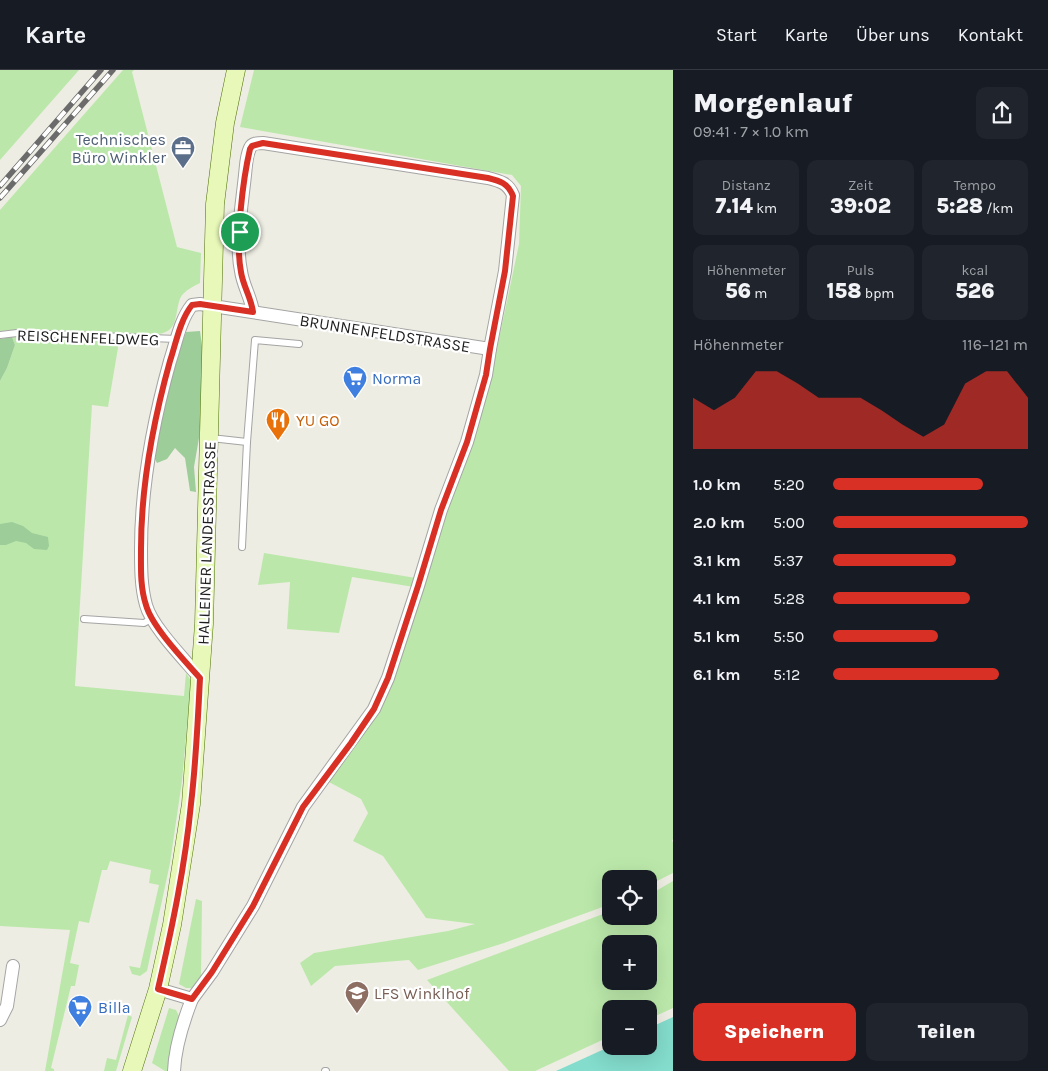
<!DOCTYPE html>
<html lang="de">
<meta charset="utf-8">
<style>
body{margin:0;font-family:Karla,sans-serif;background:#20242c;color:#f1f3f6;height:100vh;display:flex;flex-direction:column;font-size:19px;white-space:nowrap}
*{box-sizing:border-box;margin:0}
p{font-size:16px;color:#9ea1a6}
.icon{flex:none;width:28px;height:28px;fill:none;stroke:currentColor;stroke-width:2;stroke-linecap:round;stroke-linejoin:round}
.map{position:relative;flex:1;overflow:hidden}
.drawer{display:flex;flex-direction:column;background:#171b24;width:375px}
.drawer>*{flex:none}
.fabs{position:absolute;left:602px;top:800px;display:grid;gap:10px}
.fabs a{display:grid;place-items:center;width:55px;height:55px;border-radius:10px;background:#171b24;box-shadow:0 5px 20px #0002;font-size:25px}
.pin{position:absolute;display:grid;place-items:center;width:42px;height:42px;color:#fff;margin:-21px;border:2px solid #fff;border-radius:50%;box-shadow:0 1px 5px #0007}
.round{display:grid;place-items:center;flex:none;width:52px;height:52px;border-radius:10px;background:#20242c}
.headline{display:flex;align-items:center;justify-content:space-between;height:85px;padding:0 20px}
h1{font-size:28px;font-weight:800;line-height:38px}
.stats{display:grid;grid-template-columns:repeat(3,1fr);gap:8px;height:85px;padding:5px 20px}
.stats div{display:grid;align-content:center;border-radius:10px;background:#20242c;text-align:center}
.stats b{font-size:21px;font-weight:800}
.stats small{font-size:14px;font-weight:400}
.stats p{font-size:14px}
.chart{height:140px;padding:10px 20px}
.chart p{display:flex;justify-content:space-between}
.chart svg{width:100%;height:90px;margin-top:5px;fill:#d93025;opacity:.7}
.button{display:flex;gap:10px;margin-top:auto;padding:10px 20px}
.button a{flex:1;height:58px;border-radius:10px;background:#d93025;color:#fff;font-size:20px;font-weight:800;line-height:58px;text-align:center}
.button a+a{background:#20242c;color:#f1f3f6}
ul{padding:0 20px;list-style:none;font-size:16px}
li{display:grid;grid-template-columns:80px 60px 1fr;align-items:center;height:38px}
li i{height:12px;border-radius:6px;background:#d93025}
header{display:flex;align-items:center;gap:30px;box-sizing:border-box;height:70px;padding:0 25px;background:#171b24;border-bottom:1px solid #363941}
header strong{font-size:24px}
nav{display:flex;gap:28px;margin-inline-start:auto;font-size:18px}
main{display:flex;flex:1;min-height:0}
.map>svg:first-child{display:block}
</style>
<header>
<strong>Karte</strong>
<nav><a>Start</a><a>Karte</a><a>Über uns</a><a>Kontakt</a></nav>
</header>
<main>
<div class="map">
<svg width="673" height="1001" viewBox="0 0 673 1001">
<rect width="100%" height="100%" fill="#eeede3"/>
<g fill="#bbe8aa" fill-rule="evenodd">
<polygon points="0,0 79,0 0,90"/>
<path d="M 123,0 L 134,0 L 132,2 L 177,177 L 201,183 L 200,213 C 194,216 188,219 183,224 C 175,233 179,253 169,260 C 164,264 156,264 150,266 L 18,260 L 0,261 L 0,140 Z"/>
<polygon points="254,0 673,0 673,769 672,771 673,772 673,803 649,815 649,809 611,809 611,834 608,835 504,873 418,900 409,890 335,896 311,916 300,893 314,883 448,861 475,854 426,848 383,786 353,771 368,743 361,729 327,711 378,641 456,410 477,358 496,283 519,174 521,116 512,105 240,57"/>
<polygon points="12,267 119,272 108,337 92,335 75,616 184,626 186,603 191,611 182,711 170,793 147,901 140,906 132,904 129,896 140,898 159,815 149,813 151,800 110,791 107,800 102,800 89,853 79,851 70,893 79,895 75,916 71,916 51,998 54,999 54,1001 45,1001 70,860 0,856 0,311 7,298 15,275"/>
<polygon points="264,483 416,508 414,517 352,507 339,563 287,559 290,512 258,515"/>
<path d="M 673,811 L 673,938 L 649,949 L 649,939 L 611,939 L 611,966 L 535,1001 L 509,1001 L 427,910 L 611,841 L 611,846 L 649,846 L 649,825 ZM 611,874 L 649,874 L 649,911 L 611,911 Z"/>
<polygon points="196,829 202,831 201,907 195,918 186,918 179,914"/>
<polygon points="169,938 176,940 179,946 167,1001 165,1001 152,993"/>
<polygon points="128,945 132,947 116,1001 104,1001 107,988 116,990"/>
</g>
<g fill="#9dcd99">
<path d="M 200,261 L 205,299 L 199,368 L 194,397 L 196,422 L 190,421 L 185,388 L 175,378 L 167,389 L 157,393 L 155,389 C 162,346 170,303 186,262 Z"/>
<polygon points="12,267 15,275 7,298 0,311 0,269"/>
<polygon points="12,452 23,456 32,463 48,467 49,476 47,480 34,479 26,473 16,471 6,475 0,475 0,454"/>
</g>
<polygon fill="#83dccc" points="673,947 673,1001 556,1001 611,976 649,976 649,958"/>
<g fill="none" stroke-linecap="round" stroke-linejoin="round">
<defs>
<g id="lane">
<polyline points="0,265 17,263 177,269"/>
<polyline points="211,368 247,372"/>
<polyline points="242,477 247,372 255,270 299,274"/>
<polyline points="84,549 144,553 153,548"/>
<polyline points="325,1001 326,1001"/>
</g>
<g id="street">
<path d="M 200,608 C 185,590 152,557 146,535 C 141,517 141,498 141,479 C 141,416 153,352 170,291 C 176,273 180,250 192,235 L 200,234 L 490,279"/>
<path d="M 158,919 L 192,929 C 183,952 175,976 174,1001"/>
<path d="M 192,929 L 212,902 L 253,836 L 303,737 L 374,639 L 388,608 L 418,516 L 441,440 L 467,372 L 486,305 L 490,279 L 505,201 L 513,125 C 508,113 500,111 488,108 L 263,73 C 258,73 252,73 250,78 C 246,86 246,97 245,105 C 242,135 235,172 241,201 C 243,216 251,227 253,242"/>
<polyline points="0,950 7,936 13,896"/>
</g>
<polyline id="secondary" points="132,1001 158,919 172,855 191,734 204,554 215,134 225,53 236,0"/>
</defs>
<use href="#lane" stroke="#a4a4a4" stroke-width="8"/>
<use href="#street" stroke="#a4a4a4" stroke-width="14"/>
<use href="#secondary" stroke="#4f7107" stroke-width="19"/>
<use href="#lane" stroke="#fff" stroke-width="6"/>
<use href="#street" stroke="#fff" stroke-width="12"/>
<use href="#secondary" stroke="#e7f8b8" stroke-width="18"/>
<defs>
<g id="rail">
<polyline points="0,116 101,0"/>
<polyline points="0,128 113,0"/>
</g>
</defs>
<use href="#rail" stroke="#6b6b6b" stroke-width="5.5"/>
<use href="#rail" stroke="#fff" stroke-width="4" stroke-dasharray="11" stroke-linecap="butt"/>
</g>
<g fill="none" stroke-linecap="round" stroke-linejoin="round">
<defs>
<path id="route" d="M 263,73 L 488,108 C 500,111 508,113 513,126 L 505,201 L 490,279 L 486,305 L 467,372 L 441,440 L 418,516 L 388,608 L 374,639 L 351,673 L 303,737 L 253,836 L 212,902 L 192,929 L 158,919 C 172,858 185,797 191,734 C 196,692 198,650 200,608 C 185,591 152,557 146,535 C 140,517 141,498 141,479 C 141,416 153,352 170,291 C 176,273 180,250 192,235 L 200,234 L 253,242 C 251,227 243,216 241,202 C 235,172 243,109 250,79 L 252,76 Z"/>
</defs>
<use href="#route" stroke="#fff" stroke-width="10"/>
<use href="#route" stroke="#d93025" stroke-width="6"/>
</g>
<defs>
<symbol id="office-pin" viewBox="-11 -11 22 30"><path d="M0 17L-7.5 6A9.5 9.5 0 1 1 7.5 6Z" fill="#5c6f8a" stroke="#fff"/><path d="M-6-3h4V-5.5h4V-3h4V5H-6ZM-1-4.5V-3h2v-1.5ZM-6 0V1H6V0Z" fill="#fff"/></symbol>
<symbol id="supermarket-pin" viewBox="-11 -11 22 30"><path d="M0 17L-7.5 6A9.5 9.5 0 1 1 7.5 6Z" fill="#3f7fe0" stroke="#fff"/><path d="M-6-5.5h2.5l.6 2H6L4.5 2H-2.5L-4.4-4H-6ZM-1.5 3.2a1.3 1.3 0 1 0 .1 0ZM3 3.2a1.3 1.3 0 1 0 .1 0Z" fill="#fff"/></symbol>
<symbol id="restaurant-pin" viewBox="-11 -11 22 30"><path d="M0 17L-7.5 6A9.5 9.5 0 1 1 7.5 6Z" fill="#e8710a" stroke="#fff"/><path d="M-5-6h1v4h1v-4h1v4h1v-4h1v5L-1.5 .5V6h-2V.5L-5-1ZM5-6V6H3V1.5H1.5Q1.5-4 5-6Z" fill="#fff"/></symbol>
<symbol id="school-pin" viewBox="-11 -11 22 30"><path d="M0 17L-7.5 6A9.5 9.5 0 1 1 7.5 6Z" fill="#8d6e63" stroke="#fff"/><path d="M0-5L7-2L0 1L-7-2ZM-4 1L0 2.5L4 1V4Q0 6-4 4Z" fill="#fff"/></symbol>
</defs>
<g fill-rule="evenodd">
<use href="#office-pin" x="169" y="64" width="28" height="38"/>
<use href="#supermarket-pin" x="341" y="294" width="28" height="38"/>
<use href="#restaurant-pin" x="264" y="336" width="28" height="38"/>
<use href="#school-pin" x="343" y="909" width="28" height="38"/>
<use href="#supermarket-pin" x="66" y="923" width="28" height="38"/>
</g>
<g text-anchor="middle" stroke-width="4.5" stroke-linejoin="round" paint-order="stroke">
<g font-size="16" fill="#4e5e75" stroke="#fff" text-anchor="end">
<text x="166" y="75">Technisches<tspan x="166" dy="18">Büro Winkler</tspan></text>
</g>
<g font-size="16" fill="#1d1d1d" stroke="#fff">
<text transform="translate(385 263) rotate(9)" y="6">BRUNNENFELDSTRASSE</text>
<text transform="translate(88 267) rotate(2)" y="6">REISCHENFELDWEG</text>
<text transform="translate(206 473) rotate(-88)" y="6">HALLEINER LANDESSTRASSE</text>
</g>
<g font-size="16" fill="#366cbe" stroke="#fff" text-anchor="start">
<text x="372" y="314">Norma</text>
<text x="98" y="943">Billa</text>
</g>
<g font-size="16" fill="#c56008" stroke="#fff" text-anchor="start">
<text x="296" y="356">YU GO</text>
</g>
<g font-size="16" fill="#785e54" stroke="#fff" text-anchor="start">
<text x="374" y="929">LFS Winklhof</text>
</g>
</g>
</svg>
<div class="fabs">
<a><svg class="icon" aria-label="locate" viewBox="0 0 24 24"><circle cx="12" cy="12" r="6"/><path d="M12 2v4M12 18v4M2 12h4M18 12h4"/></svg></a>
<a>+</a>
<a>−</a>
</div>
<div class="pin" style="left:240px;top:162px;background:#1e9e55"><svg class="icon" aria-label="arrive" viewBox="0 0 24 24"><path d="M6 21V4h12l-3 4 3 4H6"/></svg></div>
</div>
<section class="drawer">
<div class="headline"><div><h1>Morgenlauf</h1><p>09:41 · 7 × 1.0 km</p></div><a class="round"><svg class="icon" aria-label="share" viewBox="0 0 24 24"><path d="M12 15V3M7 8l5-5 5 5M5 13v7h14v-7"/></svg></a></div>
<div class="stats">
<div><p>Distanz</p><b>7.14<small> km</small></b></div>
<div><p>Zeit</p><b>39:02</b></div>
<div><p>Tempo</p><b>5:28<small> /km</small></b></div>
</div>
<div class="stats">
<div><p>Höhenmeter</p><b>56<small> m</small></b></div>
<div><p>Puls</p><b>158<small> bpm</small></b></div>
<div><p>kcal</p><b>526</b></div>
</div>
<div class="chart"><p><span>Höhenmeter</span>116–121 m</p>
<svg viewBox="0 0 160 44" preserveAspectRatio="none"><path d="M0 44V19L10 25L20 19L30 6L40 6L50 12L60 19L70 19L80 19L90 25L100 32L110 38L120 32L130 12L140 6L150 6L160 19V44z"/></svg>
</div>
<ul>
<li><b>1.0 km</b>5:20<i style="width:77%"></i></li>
<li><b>2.0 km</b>5:00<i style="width:100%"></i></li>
<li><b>3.1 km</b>5:37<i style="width:63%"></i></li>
<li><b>4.1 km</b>5:28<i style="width:70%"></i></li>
<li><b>5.1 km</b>5:50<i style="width:54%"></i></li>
<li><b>6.1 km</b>5:12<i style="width:85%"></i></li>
</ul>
<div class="button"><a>Speichern</a><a>Teilen</a></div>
</section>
</main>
